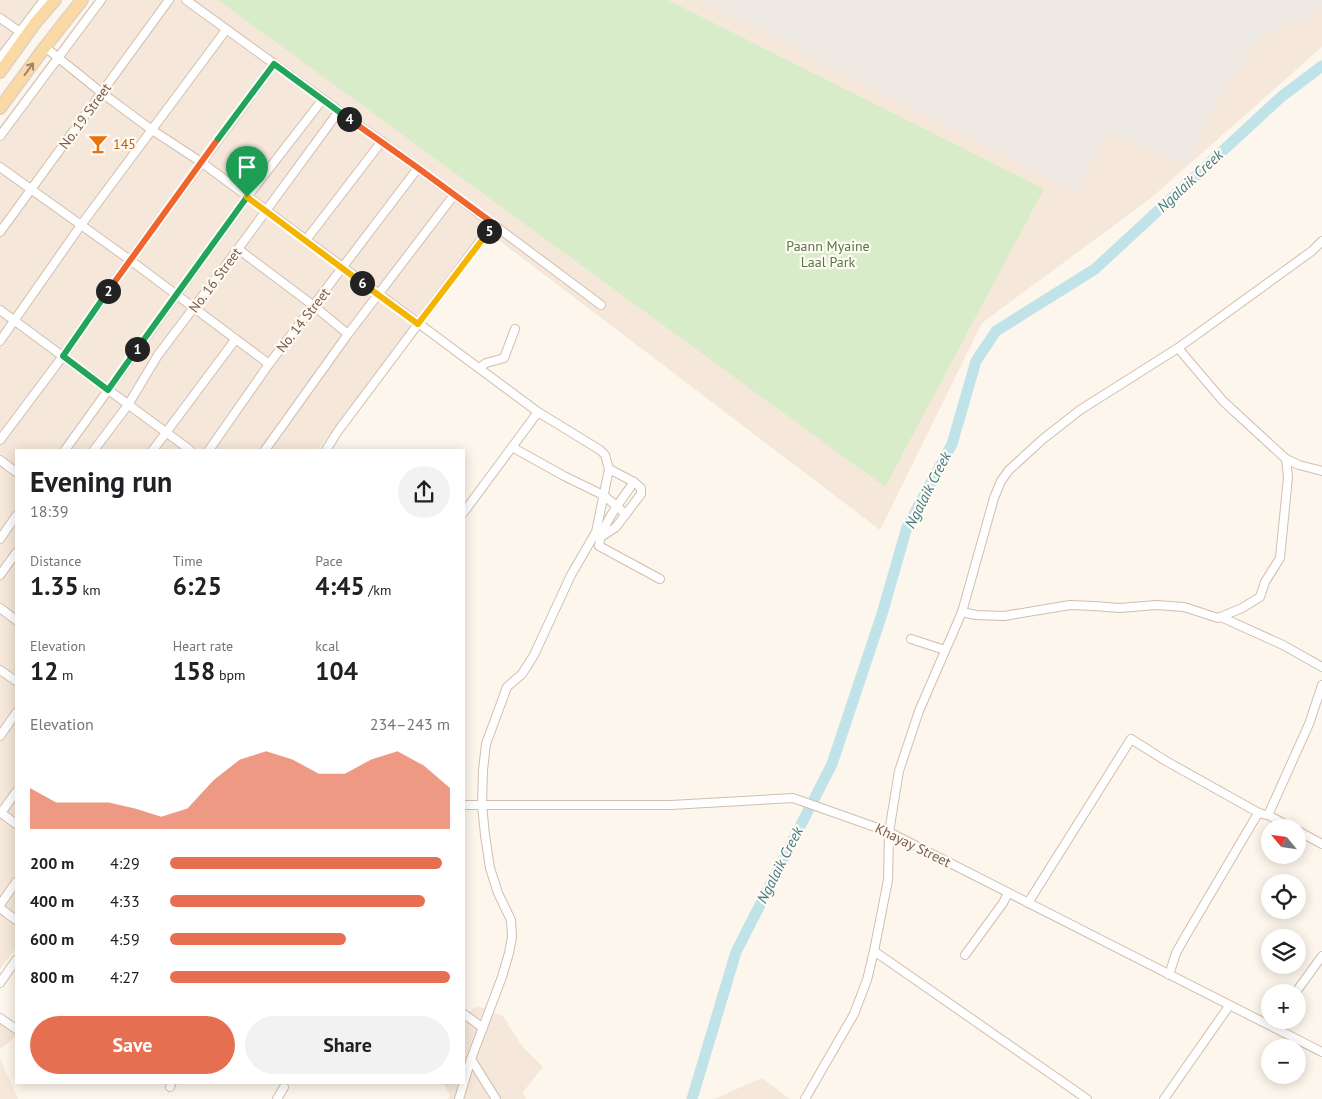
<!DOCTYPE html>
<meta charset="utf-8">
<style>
body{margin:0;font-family:"PT Sans",sans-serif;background:#f2f2f2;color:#202124;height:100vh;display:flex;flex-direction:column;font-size:19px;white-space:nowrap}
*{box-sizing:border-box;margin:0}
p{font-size:16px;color:#757577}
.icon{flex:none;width:28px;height:28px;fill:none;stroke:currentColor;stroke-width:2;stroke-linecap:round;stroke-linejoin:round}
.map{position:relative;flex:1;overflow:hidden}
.drawer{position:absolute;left:15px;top:449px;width:450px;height:635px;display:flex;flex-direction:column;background:#fff;border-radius:0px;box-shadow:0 2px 12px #0003}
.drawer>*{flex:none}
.needle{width:32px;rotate:299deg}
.buttons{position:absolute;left:1261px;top:819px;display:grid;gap:10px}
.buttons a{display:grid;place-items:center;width:45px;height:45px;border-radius:50%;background:#fff;box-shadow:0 2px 12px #0003;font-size:25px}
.pin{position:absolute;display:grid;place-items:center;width:42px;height:42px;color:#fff;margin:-51px -21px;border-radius:50% 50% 50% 0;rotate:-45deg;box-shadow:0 0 5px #0007}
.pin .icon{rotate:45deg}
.km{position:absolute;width:25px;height:25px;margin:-12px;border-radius:50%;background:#222;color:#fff;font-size:14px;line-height:25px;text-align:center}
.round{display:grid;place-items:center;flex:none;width:52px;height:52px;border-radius:26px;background:#f2f2f2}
.overview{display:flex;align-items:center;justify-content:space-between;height:85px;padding:0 15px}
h1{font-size:28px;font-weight:600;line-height:38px}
.metrics{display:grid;grid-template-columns:repeat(3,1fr);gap:8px;height:85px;padding:5px 15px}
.metrics div{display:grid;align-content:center}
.metrics b{font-size:25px;font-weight:600}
.metrics small{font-size:14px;font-weight:400}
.metrics p{font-size:14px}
.chart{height:140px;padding:10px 15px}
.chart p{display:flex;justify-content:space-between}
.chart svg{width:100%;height:90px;margin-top:5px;fill:#e76f51;opacity:.7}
.action{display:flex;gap:10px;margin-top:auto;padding:10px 15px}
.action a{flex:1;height:58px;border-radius:30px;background:#e76f51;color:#fff;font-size:20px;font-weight:600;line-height:58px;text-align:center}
.action a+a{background:#f2f2f2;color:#202124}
ul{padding:0 15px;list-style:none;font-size:16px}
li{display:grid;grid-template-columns:80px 60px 1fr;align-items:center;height:38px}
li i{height:12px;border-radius:6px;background:#e76f51}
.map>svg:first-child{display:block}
</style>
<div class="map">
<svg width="1322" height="1099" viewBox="0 0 1322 1099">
<rect width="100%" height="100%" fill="#fdf6ec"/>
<g fill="#f5e8da">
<polygon points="0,0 40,0 0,54"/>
<polygon points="94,0 1322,0 1322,47 1151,198 982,323 880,530 492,235 317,450 16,450 16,948 0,969 0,126"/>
<polygon points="477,1006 503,1016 522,1046 543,1067 523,1092 526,1099 448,1099 450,1095 443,1083 464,1082 464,1016"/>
<polygon points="0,1023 16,1035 16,1037 0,1049"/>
<polygon points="0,1058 18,1099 0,1099"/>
<polygon points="762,1078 790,1099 714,1099"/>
</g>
<polygon fill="#efe9e4" points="704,0 1322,0 1322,7 1304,21 1290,23 1259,39 1224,89 1186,165 1108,132 1077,192 822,62 776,36 726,13"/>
<polygon fill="#d8ecc9" points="218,0 668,0 1044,189 885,487"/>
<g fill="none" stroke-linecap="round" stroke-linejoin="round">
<polyline stroke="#bfe3e8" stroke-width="11" points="692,1099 736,952 832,764 882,614 907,527 952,444 976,361 996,331 1095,269 1281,97 1322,66"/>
<defs>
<g id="street">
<polyline points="186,0 418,168 601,305"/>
<polyline points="0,18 23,34"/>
<polyline points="45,47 102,93 152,130 201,162 538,412 600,450 605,455 609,469 596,532 571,575 534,655 522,674 507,687 486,744 483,770 482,805 485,835 490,868 498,893 511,920 512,937 509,953 502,977 471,1059 459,1099"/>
<polyline points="0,58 44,0"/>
<polyline points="0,136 101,0"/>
<polyline points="0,167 130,260 269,364"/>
<polyline points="0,232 169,0"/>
<polyline points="306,240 382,141"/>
<polyline points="238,249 314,306 348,334"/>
<polyline points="0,310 190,450"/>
<polyline points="0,341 81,225 226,30"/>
<polyline points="479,368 486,363 504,358 515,329"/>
<polyline points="0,440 63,356 130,260 274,64"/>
<path d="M 512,447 L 564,476 L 605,496 C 610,502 620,507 625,515"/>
<polyline points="65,450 247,197 323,99"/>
<polyline points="94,450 128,405 158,355 238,249 339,111"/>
<polyline points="153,450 235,340"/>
<polyline points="209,450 269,364 418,168"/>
<polyline points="265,450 348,334 454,195"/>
<polyline points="326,450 338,431 493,224"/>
<polyline points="1286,459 1299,465 1322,471"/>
<polyline points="0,460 16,472"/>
<path d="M 634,482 C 622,499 601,525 599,546 L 660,579"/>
<polyline points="464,512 538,412"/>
<polyline points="600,534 604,535 616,527 641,494 641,488 634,482 609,469"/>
<polyline points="0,539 16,516"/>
<polyline points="0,575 16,553"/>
<polyline points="0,608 16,620"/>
<polyline points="962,612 976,615 1004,616 1070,605 1094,606 1120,608 1156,605 1184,607 1218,618 1242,608 1260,597 1265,582 1280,558 1288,477 1286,459 1223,401 1178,348"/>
<polyline points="1221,617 1283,645 1322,667"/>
<polyline points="911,639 945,650"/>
<polyline points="0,670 16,681"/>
<polyline points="0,736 16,713"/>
<polyline points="464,805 671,805 793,798 889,832 1322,1052"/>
<polyline points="0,812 16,824"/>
<polyline points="1,813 16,792"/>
<polyline points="1268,815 1292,828"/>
<polyline points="1298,831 1322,844"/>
<polyline points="1028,903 1131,739 1166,761 1259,813"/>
<polyline points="0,905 16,882"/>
<polyline points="0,908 16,920"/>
<polyline points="874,951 1087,1099"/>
<polyline points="965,955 1003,903 1008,893"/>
<polyline points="1169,975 1176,953 1185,937 1257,815 1259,813 1266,815 1269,813 1309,724 1322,685"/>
<polyline points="0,983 16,960"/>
<polyline points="1296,992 1322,956"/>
<polyline points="464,1014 483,1028"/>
<polyline points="0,1018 16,1029"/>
<polyline points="471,1059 496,1099"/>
<polyline points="170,1087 172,1082"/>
<polyline points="277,1099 284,1087"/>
<polyline points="805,1099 854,1014 867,980 874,951 888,880 889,832 899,771 919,711 962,612 994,498 1001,481 1009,470 1043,439 1080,410 1178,348 1312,251 1322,241"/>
<polyline points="1164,1099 1229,1006"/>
</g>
<g id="primary">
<polyline points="0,72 36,22 55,0"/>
<polyline points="0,108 45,47 82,0"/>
</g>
</defs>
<use href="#street" stroke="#d1beb0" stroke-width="10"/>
<use href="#primary" stroke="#dad1cd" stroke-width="14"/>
<use href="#street" stroke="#fff" stroke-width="8"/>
<use href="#primary" stroke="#fbd9a5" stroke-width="11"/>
</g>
<defs><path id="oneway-shaft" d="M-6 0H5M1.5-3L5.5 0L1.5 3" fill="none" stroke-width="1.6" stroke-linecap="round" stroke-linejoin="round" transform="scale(1.25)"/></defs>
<use stroke="#a18267" href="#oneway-shaft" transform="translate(29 69) rotate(-54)"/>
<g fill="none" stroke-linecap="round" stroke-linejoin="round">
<defs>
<polyline id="split-1" points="137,349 247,197"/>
<polyline id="split-2" points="108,291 63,356 108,390 137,349"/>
<polyline id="split-3" points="108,291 218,139"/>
<polyline id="split-4" points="218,139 274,64 349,119"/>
<polyline id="split-5" points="349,119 418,168 494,224 489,231"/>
<polyline id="split-6" points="362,283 418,324 489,231"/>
<polyline id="split-7" points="247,197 362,283"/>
</defs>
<use href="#split-1" stroke="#fff" stroke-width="10"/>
<use href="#split-2" stroke="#fff" stroke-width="10"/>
<use href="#split-3" stroke="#fff" stroke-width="10"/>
<use href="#split-4" stroke="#fff" stroke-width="10"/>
<use href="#split-5" stroke="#fff" stroke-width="10"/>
<use href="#split-6" stroke="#fff" stroke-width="10"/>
<use href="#split-7" stroke="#fff" stroke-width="10"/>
<use href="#split-1" stroke="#22a559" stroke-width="6"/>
<use href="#split-2" stroke="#22a559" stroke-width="6"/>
<use href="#split-3" stroke="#f0652b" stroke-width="6"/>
<use href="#split-4" stroke="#22a559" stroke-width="6"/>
<use href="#split-5" stroke="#f0652b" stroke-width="6"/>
<use href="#split-6" stroke="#f5b400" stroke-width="6"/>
<use href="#split-7" stroke="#f5b400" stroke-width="6"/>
</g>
<defs>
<symbol id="bar-bare" viewBox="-9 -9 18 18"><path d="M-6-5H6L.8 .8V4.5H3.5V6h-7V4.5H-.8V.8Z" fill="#e8710a" stroke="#fffaf3" stroke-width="2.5" paint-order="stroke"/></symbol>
</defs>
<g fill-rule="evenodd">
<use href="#bar-bare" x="84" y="130" width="28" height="28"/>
</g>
<g text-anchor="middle" stroke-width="4.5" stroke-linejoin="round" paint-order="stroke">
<g font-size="14" fill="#7a5c4d" stroke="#fffaf3">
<text transform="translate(85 116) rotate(-54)" y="5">No. 19 Street</text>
<text transform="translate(215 280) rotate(-53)" y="5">No. 16 Street</text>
<text transform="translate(303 320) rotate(-52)" y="5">No. 14 Street</text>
<text transform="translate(913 845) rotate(26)" y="5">Khayay Street</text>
</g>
<g font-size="14" fill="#c56008" stroke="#fffaf3" text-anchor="start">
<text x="113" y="149">145</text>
</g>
<g font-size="14" fill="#537a41" stroke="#fffaf3">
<text x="828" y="251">Paann Myaine<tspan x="828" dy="16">Laal Park</tspan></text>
</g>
<g font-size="15" font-style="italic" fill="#437c86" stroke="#fffaf3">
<text transform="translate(1190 181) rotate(-43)" y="5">Ngalaik Creek</text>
<text transform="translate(928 490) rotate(-63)" y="5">Ngalaik Creek</text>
<text transform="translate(780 865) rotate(-63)" y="5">Ngalaik Creek</text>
</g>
</g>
</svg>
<div class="buttons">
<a><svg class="needle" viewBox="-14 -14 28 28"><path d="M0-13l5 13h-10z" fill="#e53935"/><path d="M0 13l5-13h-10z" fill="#757577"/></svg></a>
<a><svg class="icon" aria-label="locate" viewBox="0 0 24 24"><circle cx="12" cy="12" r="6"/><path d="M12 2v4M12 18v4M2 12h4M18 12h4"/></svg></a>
<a><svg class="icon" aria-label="layers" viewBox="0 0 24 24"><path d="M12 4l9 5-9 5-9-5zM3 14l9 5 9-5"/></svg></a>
<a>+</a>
<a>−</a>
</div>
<div class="pin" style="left:247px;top:197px;background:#1e9e55"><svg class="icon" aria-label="arrive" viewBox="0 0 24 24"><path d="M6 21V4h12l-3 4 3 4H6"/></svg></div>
<b class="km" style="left:137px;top:349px">1</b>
<b class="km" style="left:108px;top:291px">2</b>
<b class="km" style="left:349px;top:119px">4</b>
<b class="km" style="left:489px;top:231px">5</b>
<b class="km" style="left:362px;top:283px">6</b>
<section class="drawer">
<div class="overview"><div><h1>Evening run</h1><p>18:39</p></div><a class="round"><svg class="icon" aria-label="share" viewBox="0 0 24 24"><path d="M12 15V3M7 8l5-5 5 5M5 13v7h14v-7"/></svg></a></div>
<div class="metrics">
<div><p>Distance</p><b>1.35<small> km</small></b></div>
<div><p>Time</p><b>6:25</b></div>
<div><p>Pace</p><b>4:45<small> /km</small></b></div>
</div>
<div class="metrics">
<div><p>Elevation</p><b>12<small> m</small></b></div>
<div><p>Heart rate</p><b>158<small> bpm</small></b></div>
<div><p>kcal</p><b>104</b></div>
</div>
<div class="chart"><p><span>Elevation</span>234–243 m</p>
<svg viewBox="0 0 160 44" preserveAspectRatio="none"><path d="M0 44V24L10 31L20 31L30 31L40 34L50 38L60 34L70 20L80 10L90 6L100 10L110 17L120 17L130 10L140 6L150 13L160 24V44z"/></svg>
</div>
<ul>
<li><b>200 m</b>4:29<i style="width:97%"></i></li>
<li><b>400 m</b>4:33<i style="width:91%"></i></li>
<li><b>600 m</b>4:59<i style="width:63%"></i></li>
<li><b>800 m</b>4:27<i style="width:100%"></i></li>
</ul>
<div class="action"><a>Save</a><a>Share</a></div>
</section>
</div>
